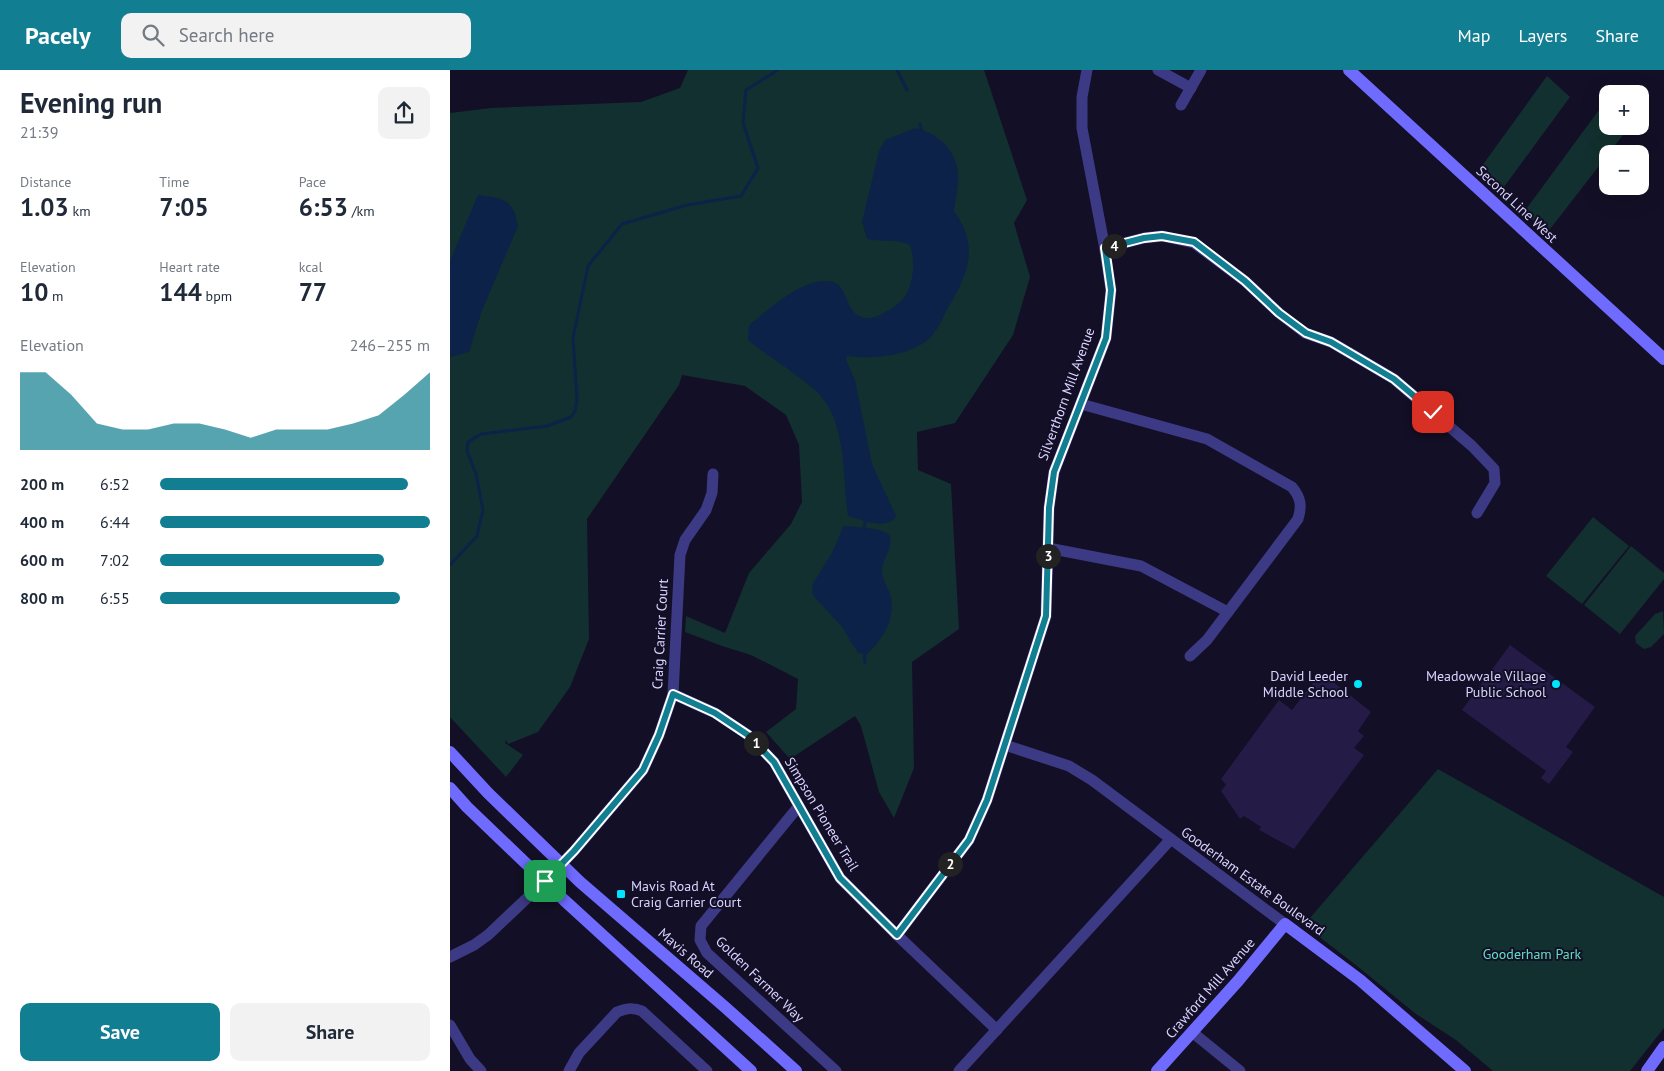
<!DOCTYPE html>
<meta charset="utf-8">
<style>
body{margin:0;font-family:"PT Sans",sans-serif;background:#f2f2f3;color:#1f2937;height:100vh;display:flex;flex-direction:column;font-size:19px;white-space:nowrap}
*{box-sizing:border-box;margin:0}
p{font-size:16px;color:#747a83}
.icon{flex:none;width:28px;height:28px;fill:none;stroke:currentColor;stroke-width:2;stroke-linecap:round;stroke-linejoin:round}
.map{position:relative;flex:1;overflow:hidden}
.side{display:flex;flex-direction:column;background:#fff;width:450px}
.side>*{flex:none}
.fabs{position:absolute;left:1149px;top:15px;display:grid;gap:10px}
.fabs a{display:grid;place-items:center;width:50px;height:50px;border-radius:10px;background:#fff;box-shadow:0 5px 20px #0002;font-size:25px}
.pin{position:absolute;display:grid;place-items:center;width:42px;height:42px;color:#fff;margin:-21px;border-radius:10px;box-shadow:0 2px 8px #0006}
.km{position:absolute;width:25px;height:25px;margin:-12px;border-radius:50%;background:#222;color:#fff;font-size:14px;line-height:25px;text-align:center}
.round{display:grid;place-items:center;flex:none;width:52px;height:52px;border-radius:10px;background:#f2f2f3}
.summary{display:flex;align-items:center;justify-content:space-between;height:85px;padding:0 20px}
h1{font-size:28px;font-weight:600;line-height:38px}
.stats{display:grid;grid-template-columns:repeat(3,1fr);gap:8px;height:85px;padding:5px 20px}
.stats div{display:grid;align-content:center}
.stats b{font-size:25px;font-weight:600}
.stats small{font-size:14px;font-weight:400}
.stats p{font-size:14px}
.chart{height:140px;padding:10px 20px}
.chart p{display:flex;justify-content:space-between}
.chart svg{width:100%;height:90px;margin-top:5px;fill:#117e91;opacity:.7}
.primary-button{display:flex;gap:10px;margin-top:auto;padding:10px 20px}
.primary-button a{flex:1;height:58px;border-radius:10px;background:#117e91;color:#fff;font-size:20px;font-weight:600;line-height:58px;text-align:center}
.primary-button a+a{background:#f2f2f3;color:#1f2937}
ul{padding:0 20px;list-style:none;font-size:16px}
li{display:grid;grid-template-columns:80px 60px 1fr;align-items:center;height:38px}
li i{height:12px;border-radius:6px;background:#117e91}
header{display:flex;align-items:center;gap:30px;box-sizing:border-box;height:70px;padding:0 25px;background:#117e91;color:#fff}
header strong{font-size:24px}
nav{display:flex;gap:28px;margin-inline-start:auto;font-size:18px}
.search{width:350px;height:45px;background:#f2f2f3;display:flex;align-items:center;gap:12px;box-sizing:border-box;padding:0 18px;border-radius:10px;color:#747a83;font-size:19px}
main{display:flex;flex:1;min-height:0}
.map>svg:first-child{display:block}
</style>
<header>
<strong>Pacely</strong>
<div class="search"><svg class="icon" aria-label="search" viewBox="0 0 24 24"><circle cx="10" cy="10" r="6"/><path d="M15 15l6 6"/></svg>Search here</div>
<nav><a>Map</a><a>Layers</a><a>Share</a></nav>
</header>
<main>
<section class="side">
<div class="summary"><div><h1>Evening run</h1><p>21:39</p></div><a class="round"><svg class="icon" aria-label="share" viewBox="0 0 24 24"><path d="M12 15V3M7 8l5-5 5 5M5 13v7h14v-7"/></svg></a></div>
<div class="stats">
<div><p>Distance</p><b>1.03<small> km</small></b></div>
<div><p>Time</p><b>7:05</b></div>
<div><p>Pace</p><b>6:53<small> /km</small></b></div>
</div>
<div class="stats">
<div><p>Elevation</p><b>10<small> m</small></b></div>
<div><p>Heart rate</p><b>144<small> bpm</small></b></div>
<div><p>kcal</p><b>77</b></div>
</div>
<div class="chart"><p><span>Elevation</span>246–255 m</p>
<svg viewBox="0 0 160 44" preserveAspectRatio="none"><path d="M0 44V6L10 6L20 17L30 31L40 34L50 34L60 31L70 31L80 34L90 38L100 34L110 34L120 34L130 31L140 27L150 17L160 6V44z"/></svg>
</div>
<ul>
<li><b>200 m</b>6:52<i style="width:92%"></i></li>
<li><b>400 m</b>6:44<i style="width:100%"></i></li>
<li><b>600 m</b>7:02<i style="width:83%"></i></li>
<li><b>800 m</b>6:55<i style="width:89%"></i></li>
</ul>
<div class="primary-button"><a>Save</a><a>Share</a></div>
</section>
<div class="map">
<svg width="1214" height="1001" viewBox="0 0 1214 1001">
<rect width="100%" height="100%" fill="#130f26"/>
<g fill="#12302f">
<polygon points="238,0 534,0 577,130 564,153 580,207 563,265 505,353 467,362 468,400 501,414 509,559 462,592 464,698 444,748 429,722 411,656 405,646 340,689 316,662 346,639 348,609 301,585 272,576 235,562 236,546 275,563 299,503 341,454 352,432 349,375 336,345 295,316 232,305 229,315 137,449 139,569 120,617 88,662 58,674 56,670 55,673 73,685 56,707 0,647 0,43 41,38 191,32 230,18"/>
<polygon points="1097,6 1120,27 1051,121 1029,100"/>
<polygon points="1157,29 1158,56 1180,56 1097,163 1074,142"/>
<polygon points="1143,447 1179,476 1132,534 1096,506"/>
<polygon points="1181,476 1214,503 1214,509 1170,564 1134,535"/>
<polygon points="1213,541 1214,564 1201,577 1194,579 1186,573 1185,566 1205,544"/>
<polygon points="988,699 1214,827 1214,958 1180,1001 1043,1001 1006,970 966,944 907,896 854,855"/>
</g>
<g fill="#0c2248">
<path d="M 465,58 C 489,63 510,83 508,110 C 508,120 505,130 504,141 C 531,178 517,205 497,240 C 491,252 484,267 472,274 C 448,287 424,289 397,286 L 396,290 L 405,310 L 422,394 L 446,446 C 438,461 411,450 398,446 C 392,407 398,351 366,321 C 345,302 320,288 298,270 L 299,255 C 320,239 349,210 377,211 C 398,211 394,238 409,246 C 416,250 423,248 430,245 C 440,240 452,233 457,223 C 464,209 465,190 460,175 C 445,168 433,173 417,169 L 412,152 L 429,81 L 435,70 Z"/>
<path d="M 28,125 C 52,128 64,129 68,156 L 31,243 L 19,282 L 0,287 L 0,191 Z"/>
<path d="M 395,456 C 404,457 435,458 439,465 C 445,475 431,491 432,502 C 433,511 439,519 441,527 C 445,550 433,569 417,584 L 408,583 L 392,557 L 363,525 L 362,515 L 383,481 L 393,457 Z"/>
</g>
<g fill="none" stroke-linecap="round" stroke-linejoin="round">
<g stroke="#0c2248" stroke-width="3">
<polyline points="447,0 457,20"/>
<polyline points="470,54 472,61"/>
<polyline points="413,460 417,447"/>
<polyline points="0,495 27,466 33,440 26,404 17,381 18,372 31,364 97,356 121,347 125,341 127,329 123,268 138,196 172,154 237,135 291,126 308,98 293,53 296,20 328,0"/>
<polyline points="414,581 415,593"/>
</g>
</g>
<g fill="#241b47">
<polygon points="1060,575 1145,637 1116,677 1123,682 1099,714 1091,708 1096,701 1012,640"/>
<polygon points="871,602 921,642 908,661 914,666 904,678 914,685 844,779 809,760 811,757 794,746 790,749 771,721 776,715 771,709 829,630 842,640"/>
</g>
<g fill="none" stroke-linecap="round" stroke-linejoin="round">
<g stroke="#3d3a85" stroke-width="11">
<polyline points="708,0 741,18"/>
<polyline points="731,35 751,0"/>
<polyline points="655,178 694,168 712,166 744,173 795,211 829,243 855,263 881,272 944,309 1022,376 1044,399 1045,413 1027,443"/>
<path d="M 631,334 L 757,369 L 842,417 C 851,428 852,436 848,449 L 757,570 L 740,586"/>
<polyline points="598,478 691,496 778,542"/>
<polyline points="223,624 265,643 298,665 324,692 390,808 447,865 547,960"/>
<polyline points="555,675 619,696 642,710 835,854"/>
<polyline points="348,737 251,856 250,870 257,883 386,1001"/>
<polyline points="447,865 519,770 537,730 596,546 599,438 604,402 656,268 661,220 654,174 632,58 632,27 637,0"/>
<polyline points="0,887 24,875 38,865 95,811 124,781 193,700 209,665 223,624 230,485 235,470 256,440 262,423 263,404"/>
<polyline points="0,955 20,989 31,1001"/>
<polyline points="742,962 790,1001"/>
<path d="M 119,1001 L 129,983 L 167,942 C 176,938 183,937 192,941 L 257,1001"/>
<polyline points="509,1001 721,769"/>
</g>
<g stroke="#6f6bff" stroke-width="12">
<polyline points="899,0 1214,289"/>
<polyline points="0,682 38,723 130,812 276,938 346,1001"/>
<polyline points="0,718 17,737 114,830 301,1001"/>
<polyline points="707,1001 788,911 835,854 910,910 1015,1001"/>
<polyline points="1197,1001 1214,977"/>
</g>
</g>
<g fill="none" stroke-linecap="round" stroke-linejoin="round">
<defs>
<polyline id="route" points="95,811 124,781 193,700 209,665 223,624 265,643 298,665 324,692 390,808 447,865 519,770 537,730 596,546 599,438 604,402 656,268 661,220 655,178 694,168 712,166 744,172 795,211 829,243 856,263 881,272 944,309 983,342"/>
</defs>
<use href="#route" stroke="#fff" stroke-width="10"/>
<use href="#route" stroke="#117e91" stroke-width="6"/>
</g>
<g fill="#00e5ff" stroke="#130f26" stroke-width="2">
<circle cx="908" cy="614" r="5"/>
<circle cx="1106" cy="614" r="5"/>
<rect x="166" y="819" width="10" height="10" rx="2.5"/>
</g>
<g text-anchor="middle" stroke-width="4" stroke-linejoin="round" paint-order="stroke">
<g font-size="14" fill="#d9d4ff" stroke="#130f26">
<text transform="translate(1067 134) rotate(43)" y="5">Second Line West</text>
<text transform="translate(616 324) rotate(-70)" y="5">Silverthorn Mill Avenue</text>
<text transform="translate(210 564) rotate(-87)" y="5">Craig Carrier Court</text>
<text transform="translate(372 744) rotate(59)" y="5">Simpson Pioneer Trail</text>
<text transform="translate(803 811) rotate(36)" y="5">Gooderham Estate Boulevard</text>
<text transform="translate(236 883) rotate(41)" y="5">Mavis Road</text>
<text transform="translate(310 909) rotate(44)" y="5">Golden Farmer Way</text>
<text transform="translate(760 918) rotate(-49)" y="5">Crawford Mill Avenue</text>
</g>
<g font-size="14" fill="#d9d4ff" stroke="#130f26" text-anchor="end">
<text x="898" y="611">David Leeder<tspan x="898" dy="16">Middle School</tspan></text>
<text x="1096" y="611">Meadowvale Village<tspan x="1096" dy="16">Public School</tspan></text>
<text x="181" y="821" text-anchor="start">Mavis Road At<tspan x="181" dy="16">Craig Carrier Court</tspan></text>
</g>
<g font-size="14" fill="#5fe0c0" stroke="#130f26">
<text x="1082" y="889">Gooderham Park</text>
</g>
</g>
</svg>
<div class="fabs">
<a>+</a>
<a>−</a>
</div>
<div class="pin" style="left:95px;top:811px;background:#1e9e55"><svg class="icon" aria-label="arrive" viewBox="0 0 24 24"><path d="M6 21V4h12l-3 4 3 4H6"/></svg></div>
<div class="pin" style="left:983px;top:342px;background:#d93025"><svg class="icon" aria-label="check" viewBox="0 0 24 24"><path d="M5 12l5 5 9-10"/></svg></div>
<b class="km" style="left:306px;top:673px">1</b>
<b class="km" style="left:500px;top:794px">2</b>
<b class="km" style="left:598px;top:486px">3</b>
<b class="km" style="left:664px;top:176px">4</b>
</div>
</main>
